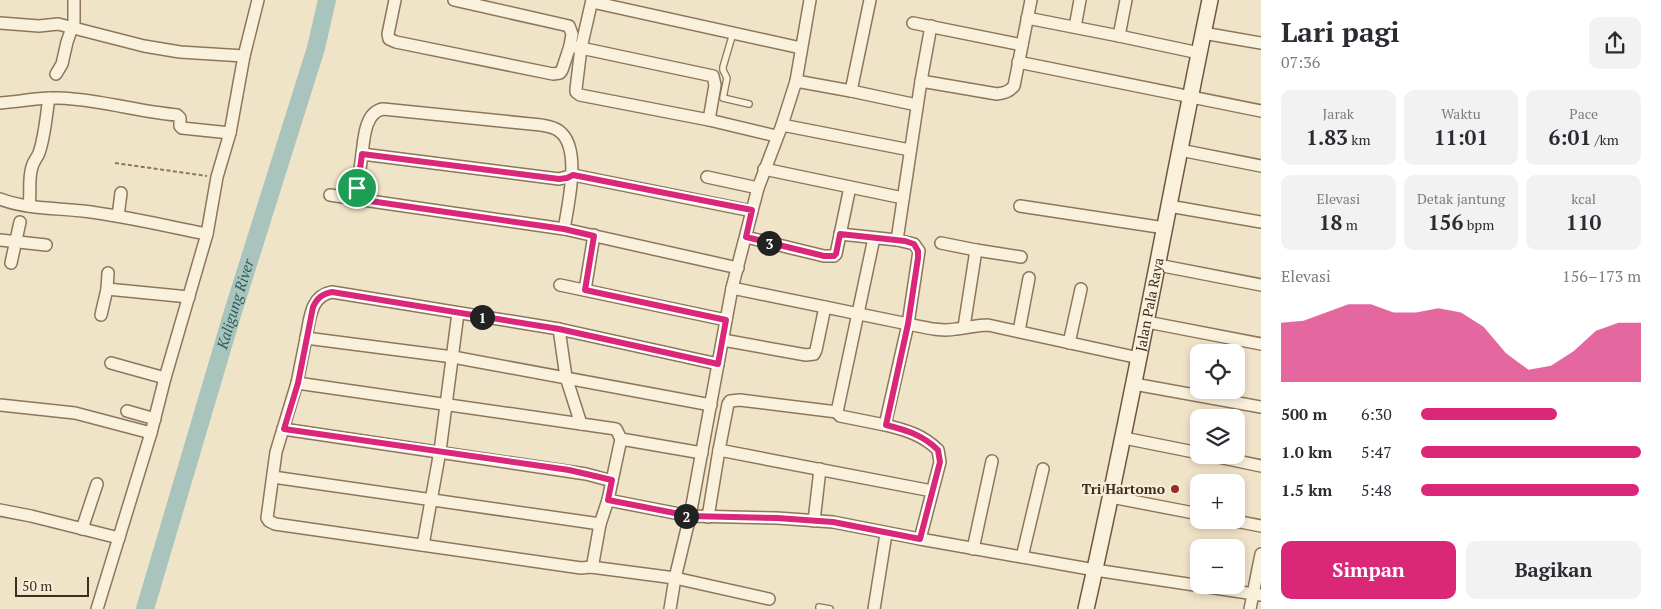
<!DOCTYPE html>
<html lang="id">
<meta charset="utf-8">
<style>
body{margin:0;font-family:"PT Serif",serif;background:#f2f2f3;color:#2b2b33;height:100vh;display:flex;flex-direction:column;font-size:19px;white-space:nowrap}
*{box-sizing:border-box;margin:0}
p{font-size:16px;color:#7c7c81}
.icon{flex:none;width:28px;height:28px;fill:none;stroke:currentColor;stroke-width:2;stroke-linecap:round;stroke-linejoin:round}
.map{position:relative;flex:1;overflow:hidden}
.sheet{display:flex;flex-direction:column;background:#fff;width:400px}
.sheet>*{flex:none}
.fabs{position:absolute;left:1190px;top:344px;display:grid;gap:10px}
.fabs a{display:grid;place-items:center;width:55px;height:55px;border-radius:10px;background:#fff;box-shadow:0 2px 8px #0003;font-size:25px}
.scale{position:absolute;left:15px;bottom:12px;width:74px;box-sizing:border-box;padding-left:5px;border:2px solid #3d2e20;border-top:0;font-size:14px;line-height:18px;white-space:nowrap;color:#3d2e20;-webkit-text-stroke:4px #f7eed8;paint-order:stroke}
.pin{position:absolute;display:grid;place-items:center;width:42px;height:42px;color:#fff;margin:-21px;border:2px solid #fff;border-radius:50%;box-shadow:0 1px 5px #0007}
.km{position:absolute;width:25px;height:25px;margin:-12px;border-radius:50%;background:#222;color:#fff;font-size:14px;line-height:25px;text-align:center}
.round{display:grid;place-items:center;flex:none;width:52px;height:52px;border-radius:10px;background:#f2f2f3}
.head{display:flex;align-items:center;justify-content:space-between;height:85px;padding:0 20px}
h1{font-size:28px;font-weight:600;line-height:38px}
.figures{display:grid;grid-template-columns:repeat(3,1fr);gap:8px;height:85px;padding:5px 20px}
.figures div{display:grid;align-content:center;border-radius:10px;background:#f2f2f3;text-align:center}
.figures b{font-size:21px;font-weight:600}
.figures small{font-size:14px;font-weight:400}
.figures p{font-size:14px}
.chart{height:140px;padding:10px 20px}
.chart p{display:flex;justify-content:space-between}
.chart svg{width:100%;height:90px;margin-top:5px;fill:#db2777;opacity:.7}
.button{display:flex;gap:10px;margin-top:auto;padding:10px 20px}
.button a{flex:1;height:58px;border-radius:10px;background:#db2777;color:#fff;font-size:20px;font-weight:600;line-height:58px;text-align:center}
.button a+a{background:#f2f2f3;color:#2b2b33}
ul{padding:0 20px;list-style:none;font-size:16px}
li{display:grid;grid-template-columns:80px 60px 1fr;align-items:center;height:38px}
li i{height:12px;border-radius:6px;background:#db2777}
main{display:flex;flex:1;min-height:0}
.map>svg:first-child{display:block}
</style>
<main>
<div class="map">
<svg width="1261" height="609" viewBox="0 0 1261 609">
<rect width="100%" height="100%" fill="#f0e4c8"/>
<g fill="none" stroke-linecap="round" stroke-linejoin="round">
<path stroke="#a9c4bc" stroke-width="18" id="s1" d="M 145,609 L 232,315 L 316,48 L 327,0"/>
<defs>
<g id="service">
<polyline points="733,33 723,67 723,70 727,78 723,98 749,104"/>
<polyline points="819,607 830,609"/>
</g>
<g id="minor">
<polyline points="395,0 388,34 389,39 396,42 553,74 560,73 562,70 570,46"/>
<polyline points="454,0 569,26 572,34 570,46 581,48 576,89 576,92 580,95 709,120"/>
<polyline points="592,0 581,48 713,76 715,85 709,120 776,136"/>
<path d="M 1031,0 L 1014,86 C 1009,92 1004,93 997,94 L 921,81 L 897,240 L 914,244 L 919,251 L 908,324 C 923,327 941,332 956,329 C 967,328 977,325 988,325 L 1139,358"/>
<polyline points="592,2 801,48"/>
<polyline points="1027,18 1119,36 1199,53"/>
<polyline points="0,23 39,26 58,24 144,46 180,52 244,56"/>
<polyline points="913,23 1022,45"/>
<polyline points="1075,27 1080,0"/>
<polyline points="1203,33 1261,43"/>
<polyline points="1119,36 1126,0"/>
<polyline points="1018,62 1261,111"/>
<polyline points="56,74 62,64 67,42 74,22 74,0"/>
<polyline points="796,81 851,91 870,0"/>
<polyline points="921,81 931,26"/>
<polyline points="851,91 917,105"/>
<path d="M 0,103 C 25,101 48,96 73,99 C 108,102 142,112 177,115 L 180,118 L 180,126 L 182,128 L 230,133"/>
<polyline points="782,125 910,150"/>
<polyline points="1180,150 1261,166"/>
<path d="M 362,154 C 364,138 365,112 383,109 L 541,125 C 546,126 554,127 559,131 C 582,147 568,205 564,229"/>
<polyline points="764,169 903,198"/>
<polyline points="707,177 758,188"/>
<polyline points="330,195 356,199"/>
<path d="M 0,199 C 26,209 56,208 83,211 C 125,216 166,226 207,234"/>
<path d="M 29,206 C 31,193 28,179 32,167 C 33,162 37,158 39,153 C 45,136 46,116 49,98"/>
<polyline points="1020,206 1165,228"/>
<polyline points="1169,206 1261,222"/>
<polyline points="118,216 121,193"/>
<polyline points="840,234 897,240"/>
<polyline points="746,237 824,256 834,256 836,254 850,187"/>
<polyline points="874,238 837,412 840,416 885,425"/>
<polyline points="0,240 46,245"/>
<polyline points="941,243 976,250 964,327"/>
<polyline points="976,250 1021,257"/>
<polyline points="11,263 20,222"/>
<polyline points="1158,265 1261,285"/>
<polyline points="738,268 564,229 356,199 362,154 559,179 573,175 752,211"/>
<polyline points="560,285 726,320"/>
<path d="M 732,288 L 908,324 L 885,425 C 906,430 923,435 938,450 L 940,462 L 920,539 L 1095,570 L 1261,595"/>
<polyline points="107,289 189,297"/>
<polyline points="585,290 594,235"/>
<polyline points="101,315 107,289 108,273"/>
<polyline points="1147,322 1261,344"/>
<polyline points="559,329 566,377 581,424"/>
<polyline points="1019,331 1029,278"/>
<path d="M 306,338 C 310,319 310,296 332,292 L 559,329 L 718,364"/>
<polyline points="723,340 806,355 814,354 816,350 825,307"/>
<polyline points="1069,343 1081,289"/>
<polyline points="111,363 165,378"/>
<polyline points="297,383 616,429 621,439 702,453"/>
<polyline points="1134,384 1261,407"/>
<polyline points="0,405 75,413 151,433"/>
<polyline points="711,405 453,357 306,338 297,383 276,452 267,518 269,521 275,524 581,568 591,567 593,563 600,524 608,500 690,516 777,518 833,522 920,539"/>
<polyline points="127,411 155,419"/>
<polyline points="837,412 740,400 730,401 728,404 719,450 932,491"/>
<polyline points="283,429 586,474 612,481 608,500"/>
<polyline points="1124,438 1199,453"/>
<polyline points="1209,455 1261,466"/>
<polyline points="273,477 600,524"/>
<polyline points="612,481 621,439"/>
<polyline points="1111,497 1199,514"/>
<polyline points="0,510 31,516 119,538"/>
<polyline points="708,517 719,450"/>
<polyline points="1230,520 1261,526"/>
<polyline points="814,521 820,469"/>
<polyline points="82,529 97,484"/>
<polyline points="423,545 440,451 458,313"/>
<polyline points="973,549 992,461"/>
<polyline points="1022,557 1043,469"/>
<polyline points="591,567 675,578 769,599"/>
<polyline points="97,609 151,433 165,378 207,234 217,177 230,133 244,56 258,0"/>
<polyline points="670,609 675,578 690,516 732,288 758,188 782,125 796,81 810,0"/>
<polyline points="874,609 886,534"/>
<polyline points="1250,609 1261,554"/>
</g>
<g id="secondary">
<path id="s2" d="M 1086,609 C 1132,407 1168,203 1210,0"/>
</g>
</defs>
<use href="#service" stroke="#8d765c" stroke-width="8"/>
<use href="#minor" stroke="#8d765c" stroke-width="14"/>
<use href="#secondary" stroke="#6f573f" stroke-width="18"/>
<polyline stroke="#8d765c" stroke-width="2" stroke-dasharray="4 2.5" stroke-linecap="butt" points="115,163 207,176"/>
<use href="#service" stroke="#faf1dc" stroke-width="5.5"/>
<use href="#minor" stroke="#faf1dc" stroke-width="11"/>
<use href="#secondary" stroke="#faf1dc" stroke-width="15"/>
</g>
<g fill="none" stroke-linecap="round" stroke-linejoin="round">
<defs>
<path id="route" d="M 362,154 L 559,179 L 567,178 L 573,175 L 752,210 L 746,237 L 824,256 L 834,256 L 836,254 L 840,234 L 905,241 L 914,244 L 918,251 L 918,258 L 908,324 L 886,425 C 906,430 923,435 938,450 L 940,462 L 920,539 L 833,522 L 777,518 L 690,516 L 608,500 L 612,480 L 569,470 L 284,429 L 298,383 L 313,307 C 317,298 322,294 332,292 L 559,329 L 718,364 L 726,320 L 585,290 L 594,236 L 564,229 L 356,199 Z"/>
</defs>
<use href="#route" stroke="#fff" stroke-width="10"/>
<use href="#route" stroke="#db2777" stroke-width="6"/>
</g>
<circle fill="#9e2a2b" stroke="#f7eed8" stroke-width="2" cx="1175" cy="489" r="5"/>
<g text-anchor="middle" stroke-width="4.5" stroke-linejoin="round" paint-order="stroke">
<g font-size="14" fill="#3d2e20" stroke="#f7eed8">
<text dy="5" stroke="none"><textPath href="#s2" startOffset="311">Jalan Pala Raya</textPath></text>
</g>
<g font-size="14" font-weight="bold" fill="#3d2e20" stroke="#f7eed8" text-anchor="end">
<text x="1165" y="494">Tri Hartomo</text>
</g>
<g font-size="15" font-style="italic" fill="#2f5d5a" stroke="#f7eed8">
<text dy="5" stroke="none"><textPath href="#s1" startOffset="318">Kaligung River</textPath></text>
</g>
</g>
</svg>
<div class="fabs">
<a><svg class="icon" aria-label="locate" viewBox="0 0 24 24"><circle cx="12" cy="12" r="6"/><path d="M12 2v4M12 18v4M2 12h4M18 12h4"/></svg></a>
<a><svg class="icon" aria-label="layers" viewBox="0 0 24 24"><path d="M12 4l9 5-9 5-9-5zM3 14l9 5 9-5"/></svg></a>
<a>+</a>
<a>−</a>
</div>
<div class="scale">50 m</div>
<div class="pin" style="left:357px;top:188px;background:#1e9e55"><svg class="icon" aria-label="arrive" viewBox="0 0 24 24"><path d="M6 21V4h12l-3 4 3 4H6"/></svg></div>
<b class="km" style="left:482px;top:317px">1</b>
<b class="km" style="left:686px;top:516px">2</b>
<b class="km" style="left:769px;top:243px">3</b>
</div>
<section class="sheet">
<div class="head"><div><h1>Lari pagi</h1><p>07:36</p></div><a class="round"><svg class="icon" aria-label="share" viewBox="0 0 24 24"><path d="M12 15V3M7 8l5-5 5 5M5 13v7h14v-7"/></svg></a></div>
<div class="figures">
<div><p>Jarak</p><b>1.83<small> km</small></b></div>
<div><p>Waktu</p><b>11:01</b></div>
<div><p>Pace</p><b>6:01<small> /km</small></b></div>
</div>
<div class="figures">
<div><p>Elevasi</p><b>18<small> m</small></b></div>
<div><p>Detak jantung</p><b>156<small> bpm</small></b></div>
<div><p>kcal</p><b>110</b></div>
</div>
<div class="chart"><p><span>Elevasi</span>156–173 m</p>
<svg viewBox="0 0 160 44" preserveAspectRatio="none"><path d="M0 44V15L10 14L20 10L30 6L40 6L50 10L60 10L70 8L80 10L90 17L100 30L110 38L120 36L130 29L140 19L150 15L160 15V44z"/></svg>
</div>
<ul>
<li><b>500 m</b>6:30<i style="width:62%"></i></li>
<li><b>1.0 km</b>5:47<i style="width:100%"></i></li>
<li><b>1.5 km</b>5:48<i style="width:99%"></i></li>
</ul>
<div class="button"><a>Simpan</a><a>Bagikan</a></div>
</section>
</main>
